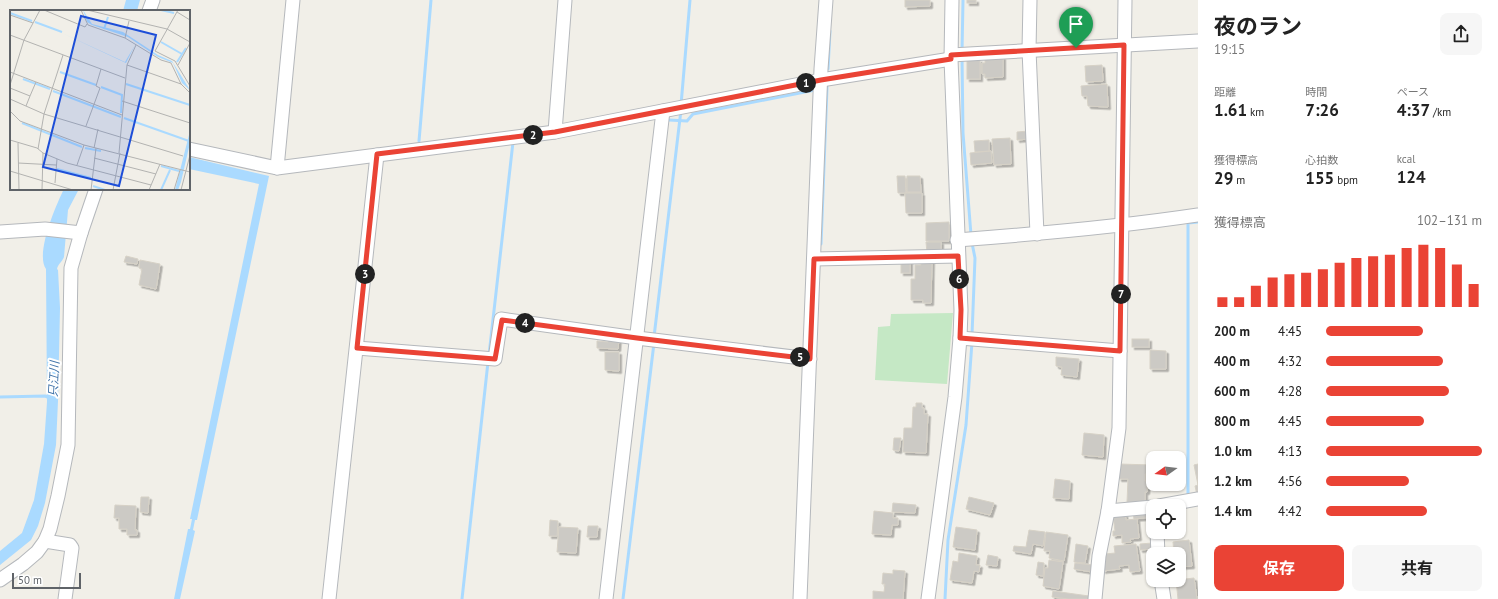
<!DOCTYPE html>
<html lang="ja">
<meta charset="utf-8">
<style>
body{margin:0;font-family:"PT Sans","Noto Sans JP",sans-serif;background:#f6f6f6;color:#222;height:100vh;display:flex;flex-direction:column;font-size:15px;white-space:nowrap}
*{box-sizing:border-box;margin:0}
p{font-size:13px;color:#767676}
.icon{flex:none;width:22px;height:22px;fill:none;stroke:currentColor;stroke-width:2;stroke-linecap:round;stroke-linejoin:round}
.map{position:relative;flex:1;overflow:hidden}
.sheet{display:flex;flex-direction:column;background:#fff;width:300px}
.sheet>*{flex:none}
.needle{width:26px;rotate:256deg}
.tools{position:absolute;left:1146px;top:451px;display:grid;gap:8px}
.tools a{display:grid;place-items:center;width:40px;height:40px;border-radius:8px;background:#fff;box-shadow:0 1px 3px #0004;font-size:20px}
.scale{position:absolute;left:12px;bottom:10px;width:69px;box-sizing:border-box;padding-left:4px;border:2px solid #5f6368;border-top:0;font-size:11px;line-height:14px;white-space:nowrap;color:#5f6368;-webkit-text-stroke:3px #fff;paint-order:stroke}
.pin{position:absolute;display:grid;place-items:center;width:34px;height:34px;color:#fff;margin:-41px -17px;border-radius:50% 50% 50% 0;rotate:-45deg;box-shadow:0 0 4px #0007}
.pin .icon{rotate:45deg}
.km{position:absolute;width:20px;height:20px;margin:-10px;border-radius:50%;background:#222;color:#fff;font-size:11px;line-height:20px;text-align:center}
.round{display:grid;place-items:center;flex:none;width:42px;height:42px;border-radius:8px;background:#f6f6f6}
.head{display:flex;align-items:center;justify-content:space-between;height:68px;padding:0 16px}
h1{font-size:22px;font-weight:700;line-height:30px}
.stats{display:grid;grid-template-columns:repeat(3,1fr);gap:6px;height:68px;padding:4px 16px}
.stats div{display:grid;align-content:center}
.stats b{font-size:17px;font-weight:700}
.stats small{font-size:11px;font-weight:400}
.stats p{font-size:11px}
.chart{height:112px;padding:8px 16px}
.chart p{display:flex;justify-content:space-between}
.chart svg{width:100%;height:72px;margin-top:4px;stroke:#ea4335;stroke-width:6}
.button{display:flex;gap:8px;margin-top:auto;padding:8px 16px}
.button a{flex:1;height:46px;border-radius:8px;background:#ea4335;color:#fff;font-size:16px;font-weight:700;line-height:46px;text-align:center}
.button a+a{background:#f6f6f6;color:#222}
ul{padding:0 16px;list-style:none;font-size:13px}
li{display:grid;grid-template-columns:64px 48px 1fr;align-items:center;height:30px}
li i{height:10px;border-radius:5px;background:#ea4335}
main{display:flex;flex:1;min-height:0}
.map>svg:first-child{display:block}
</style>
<main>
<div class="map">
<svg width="1198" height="599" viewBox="0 0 1198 599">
<defs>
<filter id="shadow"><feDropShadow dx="2.5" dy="2.5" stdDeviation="0" flood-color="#0004"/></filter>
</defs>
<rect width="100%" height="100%" fill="#f1efe8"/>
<polygon fill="#c5e8c5" points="953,313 947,384 875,380 878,327 890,326 891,314"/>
<g fill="#aadaff">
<polygon points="126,0 140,0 137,11 123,11"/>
<polygon points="189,157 269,176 197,520 195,520 193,530 195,531 180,599 174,599 188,529 190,529 192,519 190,519 259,184 189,169"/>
<path d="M 64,189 L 79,189 L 68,210 L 64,257 C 62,262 58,264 57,269 L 58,270 L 60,308 L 58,401 L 56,445 L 45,503 L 38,526 L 31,540 L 0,565 L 0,551 L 22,533 L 34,500 L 44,444 L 47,402 L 46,269 C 35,254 56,205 64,189 Z"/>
</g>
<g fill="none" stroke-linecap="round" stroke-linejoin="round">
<g stroke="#aadaff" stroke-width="3">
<polyline points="962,52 963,0"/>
<polyline points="962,57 963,133 971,235"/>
<polyline points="828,69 830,31"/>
<polyline points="681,105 690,0"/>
<polyline points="669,120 687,121 693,114 815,90"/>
<polyline points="419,141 431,0"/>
<polyline points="972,243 975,258 972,335"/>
<polyline points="821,244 827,87"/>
<polyline points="654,337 681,110"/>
<polyline points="489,355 513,142"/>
<polyline points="0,397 45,396 50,398"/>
<polyline points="1188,496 1188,223 1198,222"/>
<polyline points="462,599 488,362"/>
<polyline points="623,599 654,343"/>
<polyline points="945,599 948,540 966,425 972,342"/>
</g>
</g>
<g fill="#cccac5" stroke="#d6d1c6" filter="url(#shadow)">
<polygon points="905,0 930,0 930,6 905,7"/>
<rect x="967" y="0" width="9" height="3"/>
<polygon points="1003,57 1003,77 985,78 985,74 982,74 982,63 985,63 985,58"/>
<rect x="967" y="60" width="13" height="19"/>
<polygon points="1102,65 1103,81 1086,82 1085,66"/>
<polygon points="1107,84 1108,107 1088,106 1087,96 1082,96 1081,86"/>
<polygon points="1028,131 1029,139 1017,140 1017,132"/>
<polygon points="1010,138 1011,164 994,165 992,139"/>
<polygon points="989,140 989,151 975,152 974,141"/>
<polygon points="991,151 992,163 971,165 970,153"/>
<polygon points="897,176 905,176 906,193 898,193"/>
<polygon points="907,176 920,176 921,192 907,192"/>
<polygon points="905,193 922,193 922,213 906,213"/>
<polygon points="949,222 949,241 926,241 926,223"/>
<polygon points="926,242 941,242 941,253 927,253"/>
<polygon points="126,256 138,259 137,264 124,262"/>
<polygon points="921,259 932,259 931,303 923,303 923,300 911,300 911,279 915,279 915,265 921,265"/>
<polygon points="140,260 160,264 156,289 139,285 142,269 139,268"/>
<rect x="901" y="261" width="9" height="12"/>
<polygon points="609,339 619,339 618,349 597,348 597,341 608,342"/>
<rect x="1132" y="339" width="17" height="8"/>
<polygon points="1150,350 1166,351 1166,369 1150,369"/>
<polygon points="605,352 619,352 619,371 605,370"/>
<polygon points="1056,357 1079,359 1077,377 1061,375 1062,367 1056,366"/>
<polygon points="916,403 922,403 922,408 924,408 924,414 928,414 926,453 903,452 904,428 912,428 913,407 916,407"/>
<polygon points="1084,433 1104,435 1103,457 1082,455"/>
<polygon points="894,438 901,438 899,451 893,450"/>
<polygon points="1119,464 1153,465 1153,474 1145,474 1145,481 1148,481 1147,492 1145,492 1145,502 1127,502 1128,479 1119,479"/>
<polygon points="1198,464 1198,494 1197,495 1195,486 1198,485 1194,465"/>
<polygon points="1055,479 1070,481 1069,499 1053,498"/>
<polygon points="141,497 149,497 148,513 140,512"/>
<polygon points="969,497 994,503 990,515 966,509"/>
<polygon points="893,503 916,505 915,513 892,512"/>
<polygon points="115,505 136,506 135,530 137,530 137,535 127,535 127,529 119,529 119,518 114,518"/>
<polygon points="874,511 893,513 893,518 898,518 898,525 892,525 891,535 872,534"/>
<polygon points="1152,511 1153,517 1134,519 1133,513"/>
<polygon points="1125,514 1126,520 1137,519 1139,538 1130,539 1131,542 1122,543 1122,535 1113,536 1113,531 1115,531 1113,515"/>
<polygon points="550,520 558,521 557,536 549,536"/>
<polygon points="588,526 598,526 597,537 587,537"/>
<polygon points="559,527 578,528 576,553 557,552"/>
<polygon points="956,527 977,530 975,550 953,547"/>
<polygon points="1029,530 1045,532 1043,546 1033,544 1031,554 1013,551 1014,546 1026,547"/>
<polygon points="1046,532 1068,535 1064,561 1049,558 1050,551 1044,551"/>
<polygon points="1189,540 1192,566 1181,567 1180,561 1179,561 1179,554 1174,554 1173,542"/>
<polygon points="1152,543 1152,549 1140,550 1140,544"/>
<polygon points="1076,544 1088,546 1085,563 1074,562"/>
<polygon points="1136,544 1140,571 1130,572 1129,565 1119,566 1120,569 1103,571 1105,554 1115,553 1114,546"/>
<polygon points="959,553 977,556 976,565 980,565 979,572 974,571 972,583 950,580 953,561 958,562"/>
<polygon points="988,555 998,557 997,566 986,565"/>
<polygon points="1049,560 1063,562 1059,589 1043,586 1045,568 1048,568"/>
<polygon points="1038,562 1044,563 1043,576 1036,575"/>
<polygon points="1075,563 1093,565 1092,572 1074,569"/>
<polygon points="893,570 905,571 903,599 873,599 873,591 884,592 885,584 882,584 883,573 893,574"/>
<polygon points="1194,578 1197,599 1178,599 1176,580"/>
<polygon points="1053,591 1089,596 1089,599 1069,599 1052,597"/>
</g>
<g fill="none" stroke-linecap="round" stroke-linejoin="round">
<defs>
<g id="minor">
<polyline points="1030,0 1029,50 1037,234"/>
<polyline points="149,11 153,0"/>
<polyline points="951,55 1198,41"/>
<polyline points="555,132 565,0"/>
<polyline points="189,149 277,168 555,132 821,80 951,59"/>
<polyline points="277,168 293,0"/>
<polyline points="0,232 45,229 81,233 96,189"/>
<path d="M 957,240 C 1038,234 1118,227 1198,215"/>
<polyline points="814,259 958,256"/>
<polyline points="960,338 1120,351"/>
<polyline points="357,348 495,359 501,319 637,338 810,359"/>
<polyline points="1159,506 1198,499"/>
<polyline points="1108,511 1153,507"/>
<polyline points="1157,532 1158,554"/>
<polyline points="45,541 70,545 72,548 65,599"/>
<polyline points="0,580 23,564 37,552 45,541 50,529 58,496 68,445 71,268 81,233"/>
<polyline points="1161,580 1164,599"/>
<polyline points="329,599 377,155"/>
<polyline points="606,599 663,111"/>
<polyline points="800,599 821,69 826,0"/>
<polyline points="928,599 955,397 960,338 961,310 951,59 952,0"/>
<polyline points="1095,599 1099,556 1108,511 1119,428 1125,0"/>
</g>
</defs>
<use href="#minor" stroke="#b5b8bc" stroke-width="15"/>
<use href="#minor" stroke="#fff" stroke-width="13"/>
</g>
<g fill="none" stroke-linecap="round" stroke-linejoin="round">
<defs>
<polygon id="route" points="1124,45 1120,351 960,338 961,310 958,256 814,259 810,359 637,338 502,320 495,359 357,348 377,154 555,132 821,80 951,59 951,55"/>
</defs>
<use href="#route" stroke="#fff" stroke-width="8"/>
<use href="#route" stroke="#ea4335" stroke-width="5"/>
</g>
<g text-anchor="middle" stroke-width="4" stroke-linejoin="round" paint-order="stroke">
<g font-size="12" font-style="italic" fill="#4174aa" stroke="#fff">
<text transform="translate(54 379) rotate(-87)" y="4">只江川</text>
</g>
</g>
<g transform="translate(10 10)">
<rect width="180" height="180" fill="#f1efe8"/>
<path d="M 73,0 L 82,14 L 113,22 L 148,45 L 162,51 L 180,80 L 172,73 L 163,53 L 148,47 L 118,27 L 82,15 L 77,12 ZM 52,23 L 115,52 L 125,35 L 116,53 ZM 180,121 L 180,133 L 171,172 L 168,180 L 165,180 Z" fill="#aadaff"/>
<path fill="none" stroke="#aadaff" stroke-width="2" d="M 151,0 L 164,3M 0,3 L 22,11M 25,12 L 52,22M 94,19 L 98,7M 151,32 L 172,44M 167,52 L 176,38M 50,62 L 86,75M 13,69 L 40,79M 116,74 L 180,95M 91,77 L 112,85 L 111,103M 43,81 L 111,107M 114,108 L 179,131M 12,113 L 72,137M 75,138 L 91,141M 151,156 L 169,161M 47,159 L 81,168M 83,176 L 95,180M 151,180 L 160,160"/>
<path fill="none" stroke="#b3b3b1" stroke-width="1" d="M 34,0 L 75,17 L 77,14M 71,0 L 78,15 L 115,28M 77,0 L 157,19 L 180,32M 168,0 L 145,41 L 165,51 L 180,76M 167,2 L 180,10M 0,5 L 23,13M 119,11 L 115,28 L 151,50 L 161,53 L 171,74 L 180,83M 0,25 L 115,68M 117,55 L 171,74M 168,55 L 180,33M 0,62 L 112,105M 0,75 L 14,30 L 30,0M 0,78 L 20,86 L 16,96M 20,86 L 26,72M 0,89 L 34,104 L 173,146M 112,91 L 180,113M 0,101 L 10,111 L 74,135 L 180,162M 76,116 L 90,78 L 86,76 L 91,59M 0,130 L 27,138 L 33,143 L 57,153 L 141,175M 8,133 L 9,180M 84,138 L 88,119M 28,139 L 34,104 L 53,45M 109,143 L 117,55 L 126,35M 84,148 L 146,164M 8,153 L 46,155M 67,155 L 74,135M 0,161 L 63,180M 45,173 L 47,149M 32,180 L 33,143M 81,180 L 86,138M 103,180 L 110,143M 139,180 L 150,154M 164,180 L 170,160M 171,180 L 180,145"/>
<path fill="#1d4ed8" fill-opacity="0.15" stroke="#1d4ed8" stroke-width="2" d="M 71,6 L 146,25 L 109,176 L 33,157 Z"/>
<rect width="180" height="180" fill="none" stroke="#5f6368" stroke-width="2"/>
</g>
</svg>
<div class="tools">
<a><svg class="needle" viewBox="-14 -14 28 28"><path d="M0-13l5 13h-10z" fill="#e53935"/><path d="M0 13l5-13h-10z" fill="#767676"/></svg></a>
<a><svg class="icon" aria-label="locate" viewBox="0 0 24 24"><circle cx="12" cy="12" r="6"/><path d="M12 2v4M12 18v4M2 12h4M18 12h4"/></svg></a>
<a><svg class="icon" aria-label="layers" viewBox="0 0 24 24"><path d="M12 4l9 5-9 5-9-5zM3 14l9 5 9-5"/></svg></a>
</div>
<div class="scale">50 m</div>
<div class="pin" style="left:1076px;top:48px;background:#1e9e55"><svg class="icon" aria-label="arrive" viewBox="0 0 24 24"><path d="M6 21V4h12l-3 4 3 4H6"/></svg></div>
<b class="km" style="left:806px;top:83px">1</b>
<b class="km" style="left:533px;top:135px">2</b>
<b class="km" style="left:365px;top:274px">3</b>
<b class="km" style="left:525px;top:323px">4</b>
<b class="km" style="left:800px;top:357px">5</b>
<b class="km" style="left:959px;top:279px">6</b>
<b class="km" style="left:1121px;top:294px">7</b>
</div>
<section class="sheet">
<div class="head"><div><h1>夜のラン</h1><p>19:15</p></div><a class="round"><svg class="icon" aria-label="share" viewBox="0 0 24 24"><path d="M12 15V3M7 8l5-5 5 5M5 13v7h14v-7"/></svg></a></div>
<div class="stats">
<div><p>距離</p><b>1.61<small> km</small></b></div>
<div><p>時間</p><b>7:26</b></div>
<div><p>ペース</p><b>4:37<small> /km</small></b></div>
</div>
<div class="stats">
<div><p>獲得標高</p><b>29<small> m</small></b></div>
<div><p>心拍数</p><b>155<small> bpm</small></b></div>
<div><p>kcal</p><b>124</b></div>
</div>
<div class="chart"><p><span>獲得標高</span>102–131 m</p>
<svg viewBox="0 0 160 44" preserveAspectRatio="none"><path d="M5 44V38M15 44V38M25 44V31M35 44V26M45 44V24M55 44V23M65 44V21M75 44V17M85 44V14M95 44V13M105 44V12M115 44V8M125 44V6M135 44V8M145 44V18M155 44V30"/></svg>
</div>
<ul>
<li><b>200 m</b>4:45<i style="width:62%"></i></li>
<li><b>400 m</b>4:32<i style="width:75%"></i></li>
<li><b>600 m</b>4:28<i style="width:79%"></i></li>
<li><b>800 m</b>4:45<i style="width:63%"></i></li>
<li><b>1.0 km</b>4:13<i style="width:100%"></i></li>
<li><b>1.2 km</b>4:56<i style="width:53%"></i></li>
<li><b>1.4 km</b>4:42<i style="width:65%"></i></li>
</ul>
<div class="button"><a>保存</a><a>共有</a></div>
</section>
</main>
